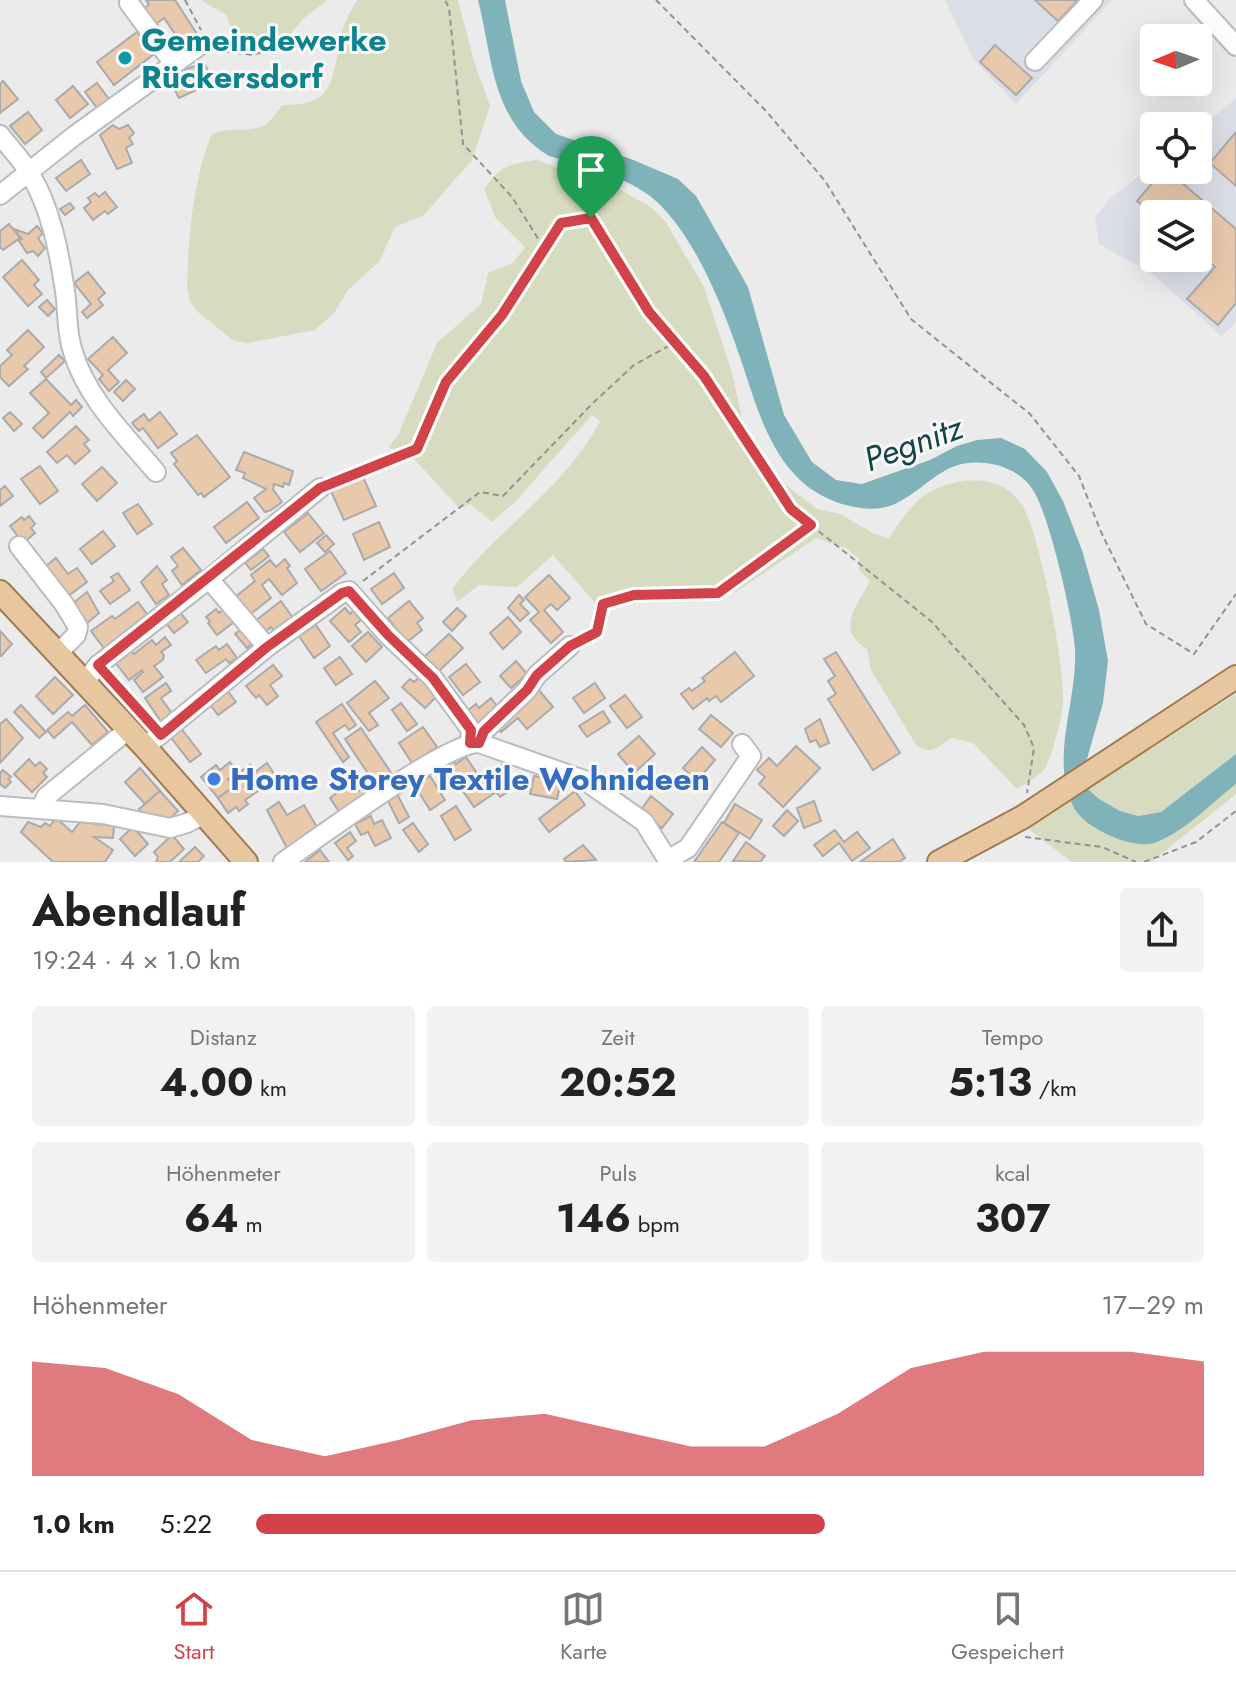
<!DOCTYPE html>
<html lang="de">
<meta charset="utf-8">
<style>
body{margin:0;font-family:Jost,sans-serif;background:#f2f2f2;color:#222;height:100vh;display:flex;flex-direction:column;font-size:30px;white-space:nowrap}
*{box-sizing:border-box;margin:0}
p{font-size:26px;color:#767676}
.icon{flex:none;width:44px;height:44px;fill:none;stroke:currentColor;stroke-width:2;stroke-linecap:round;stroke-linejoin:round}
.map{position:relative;height:862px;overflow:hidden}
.side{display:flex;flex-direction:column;background:#fff;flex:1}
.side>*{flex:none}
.needle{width:52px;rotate:268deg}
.controls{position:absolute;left:1140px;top:24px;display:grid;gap:16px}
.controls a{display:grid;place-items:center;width:72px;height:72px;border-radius:8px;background:#fff;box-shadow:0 8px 32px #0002;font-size:40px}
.pin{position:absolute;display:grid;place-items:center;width:68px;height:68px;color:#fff;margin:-82px -34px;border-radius:50% 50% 50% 0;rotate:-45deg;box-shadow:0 0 8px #0007}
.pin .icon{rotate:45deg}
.round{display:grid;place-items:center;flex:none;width:84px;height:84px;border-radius:8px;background:#f2f2f2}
.headline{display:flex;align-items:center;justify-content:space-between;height:136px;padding:0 32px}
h1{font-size:44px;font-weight:700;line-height:60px}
.metrics{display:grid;grid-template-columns:repeat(3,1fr);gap:12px;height:136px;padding:8px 32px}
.metrics div{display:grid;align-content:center;border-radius:8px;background:#f2f2f2;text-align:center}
.metrics b{font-size:40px;font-weight:700}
.metrics small{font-size:22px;font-weight:400}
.metrics p{font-size:22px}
.chart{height:224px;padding:16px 32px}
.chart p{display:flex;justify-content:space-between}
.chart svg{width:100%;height:144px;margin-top:8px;fill:#d24249;opacity:.7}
ul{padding:0 32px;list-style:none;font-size:26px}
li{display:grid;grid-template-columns:128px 96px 1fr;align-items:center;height:60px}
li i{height:20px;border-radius:10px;background:#d24249}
.tabs{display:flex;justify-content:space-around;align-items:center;height:112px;border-top:2px solid #e0e0e0;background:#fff;font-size:22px;color:#767676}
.tabs a{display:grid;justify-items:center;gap:4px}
.tabs .current{color:#d24249}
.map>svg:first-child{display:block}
</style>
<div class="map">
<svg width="1236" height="862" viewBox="0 0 1236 862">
<rect width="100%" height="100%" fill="#ebebec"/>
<g fill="#dcdee7" fill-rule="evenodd">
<polygon points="945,0 1112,0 1016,104 974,60"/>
<path d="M 1236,98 L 1236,322 L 1221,336 L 1154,275 L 1099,244 L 1095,217 L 1111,197 L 1154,165 L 1154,170 L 1198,170 L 1198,130 ZM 1154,214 L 1198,214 L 1198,258 L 1154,258 Z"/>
</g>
<g fill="#d7dcc1">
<polygon points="201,0 328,0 305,17 287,38 241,50 226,15"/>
<path d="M 357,0 L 458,0 L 474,61 L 490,106 L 472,160 L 423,216 L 395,227 L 379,262 L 349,289 L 334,313 L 315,330 L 248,343 L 234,341 L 198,312 L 190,302 L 187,288 C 188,240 193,178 212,134 C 228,126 251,133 265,125 C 272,121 277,110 283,105 C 341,106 331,71 343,29 C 346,19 352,9 357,0 Z"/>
<path d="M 536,160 L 621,190 L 652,208 L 665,221 L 704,287 L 732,373 L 744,428 L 781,481 L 817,509 L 840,514 L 873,533 L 888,539 C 898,524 913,502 928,493 C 958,476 1001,472 1022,505 C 1040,533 1065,667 1063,702 C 1062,717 1053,753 1046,767 C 1041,776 1025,783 1017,789 L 973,743 L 952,738 C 939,745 931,757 916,745 L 871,670 L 867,649 C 834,629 858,605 870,581 L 859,570 L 859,559 L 846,548 L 816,538 L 737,591 L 695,602 L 596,604 L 553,555 L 517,587 L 479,585 L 457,602 L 453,588 C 498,528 565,489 600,421 L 592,415 L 514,503 L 492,522 L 470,504 L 460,509 L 404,448 L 398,453 L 389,447 L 399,433 L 437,343 L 481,304 L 488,273 L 513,263 L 525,247 L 495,217 L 484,189 C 501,166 508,164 536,160 Z"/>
<polygon points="1236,694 1236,754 1161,812 1138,816 1120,811 1099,799 1088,789"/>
<polygon points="1236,784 1236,794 1151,862 1072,862 1027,828 1072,799 1076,810 1096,829 1215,800"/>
</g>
<path fill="#80b2b9" d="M 478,0 L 505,0 L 521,81 L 534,112 L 556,134 L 631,159 L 678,179 L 696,196 L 748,287 L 784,415 L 812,462 L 836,480 L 862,484 L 930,460 L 957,446 L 977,440 L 1001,438 L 1025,449 L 1047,472 L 1063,501 L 1082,550 L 1099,610 L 1108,661 L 1103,703 L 1083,773 L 1088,789 L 1099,799 L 1120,811 L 1138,816 L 1161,812 L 1236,754 L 1236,784 C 1211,803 1187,830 1157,842 C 1135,851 1089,830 1076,811 C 1070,802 1064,780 1064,770 C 1061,731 1077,690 1075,649 C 1073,618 1049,514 1033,490 C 1016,463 973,455 946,470 C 928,480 914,495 895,504 C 866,517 821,501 799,479 C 770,451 757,409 745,372 C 728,319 695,231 650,196 C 622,175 582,166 549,156 C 491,121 493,59 478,0 Z"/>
<g fill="#e9c9ac" stroke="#abaaaa" stroke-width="2">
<polygon points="146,0 175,0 197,34 182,44 164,18 155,25 144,8 149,5"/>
<polygon points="1035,0 1078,0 1058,21"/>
<polygon points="137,32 154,54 114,85 97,62"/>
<polygon points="995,45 1032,78 1016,95 980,62"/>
<polygon points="204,63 214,82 179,98 170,82 186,73 184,70"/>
<polygon points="3,81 18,99 0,113 0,84"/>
<polygon points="97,83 109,99 97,108 85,92"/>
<polygon points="73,86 88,104 70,118 56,100"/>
<polygon points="28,112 42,130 25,144 10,126"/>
<polygon points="113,125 119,129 128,125 134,133 129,138 133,144 126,148 132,163 117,169 100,135"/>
<polygon points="1236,132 1236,186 1210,163"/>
<polygon points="81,160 90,174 66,191 56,178"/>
<polygon points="1163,170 1167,170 1236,229 1236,303 1218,325 1187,299 1215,267 1198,253 1198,214 1154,215 1137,201"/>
<polygon points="105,192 117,207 108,214 105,211 93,220 84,208 91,202 88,198 95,193 99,197"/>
<polygon points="70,203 74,208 65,215 60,209"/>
<polygon points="9,224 20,238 3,250 0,247 0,231"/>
<polygon points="37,226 43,233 38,238 45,248 38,256 33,251 27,253 19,241 22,239 14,229 28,234"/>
<polygon points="22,260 39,280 34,285 42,294 28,306 3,277"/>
<polygon points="88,272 105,293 98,299 103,305 87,318 82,312 91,304 74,283"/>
<polygon points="47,300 55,309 48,316 39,307"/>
<polygon points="28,330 44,347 24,366 28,369 9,386 0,377 0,366 12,355 7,350"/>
<polygon points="113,337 127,353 108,370 119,382 109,391 99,379 103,375 88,359"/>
<polygon points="59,355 65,361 46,378 41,372"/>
<polygon points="46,379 71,405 76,400 82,407 73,416 70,412 43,438 33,428 49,413 30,393"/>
<polygon points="126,380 135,389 123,401 114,392"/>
<polygon points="10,412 22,424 14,431 3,418"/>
<polygon points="160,412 177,434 158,448 143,428 139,431 132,423 144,414 149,421"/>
<polygon points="76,426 89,440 84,444 90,451 75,464 67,455 57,463 47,452"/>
<polygon points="197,435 230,477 204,497 201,493 198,495 174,464 177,461 171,453"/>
<polygon points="244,452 293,471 289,485 284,483 283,487 274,484 273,489 282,502 271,510 265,512 254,498 266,489 243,478 245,473 236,470"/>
<polygon points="40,466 58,491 40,504 21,479"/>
<polygon points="102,467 117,483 97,501 82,484"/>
<polygon points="363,477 376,506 344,520 331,491"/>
<polygon points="5,486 13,496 0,506 0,490"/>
<polygon points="247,502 259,518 226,543 214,527"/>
<polygon points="138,504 152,524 137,534 123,513"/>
<polygon points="308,513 324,533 300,552 284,532"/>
<polygon points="29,516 35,524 31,528 35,533 23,543 10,526 22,517 24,520"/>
<polygon points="379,522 390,547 364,560 353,534"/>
<polygon points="103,531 115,546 92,564 80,549"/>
<polygon points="326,535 334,544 325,552 317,543"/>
<polygon points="183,548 201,570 182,585 172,571 178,566 171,557"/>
<polygon points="263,549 269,556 251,570 245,563"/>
<polygon points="330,551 346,573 321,591 305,569"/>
<polygon points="56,558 68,574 77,568 87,582 68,596 46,566"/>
<polygon points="285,559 290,566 287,568 297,583 282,595 269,579 262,585 271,598 248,616 234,598 255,581 251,575 270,560 276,567"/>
<polygon points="157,566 167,580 162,584 169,595 156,604 141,582"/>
<polygon points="118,573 130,590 110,604 100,591 114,581 111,577"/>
<polygon points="394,573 404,588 382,604 371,589"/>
<polygon points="549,575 570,598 557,610 551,604 544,610 563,632 551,643 530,620 539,612 525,597"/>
<polygon points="87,592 99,613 86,624 71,605"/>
<polygon points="519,595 524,600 520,604 529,613 520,621 508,608"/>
<polygon points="281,601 293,618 275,632 271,627 263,634 254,622"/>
<polygon points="409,601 423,618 417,623 422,630 407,642 388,618"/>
<polygon points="138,602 150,618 106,651 91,631 112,616 115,619"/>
<polygon points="345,608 350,614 353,611 361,620 355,625 361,632 349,642 330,621"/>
<polygon points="457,608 466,616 452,631 443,622"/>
<polygon points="216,609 219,613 224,609 234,622 217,635 208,623 210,621 206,617"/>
<polygon points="178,610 188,622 174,633 164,621"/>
<polygon points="508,617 521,632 503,649 490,633"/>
<polygon points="316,625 330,646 314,658 299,636"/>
<polygon points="243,628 254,642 247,648 235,634"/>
<polygon points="0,631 12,644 1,656 0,655"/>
<polygon points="368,632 382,647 366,662 352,646"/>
<polygon points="449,634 463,648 437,673 423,658"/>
<polygon points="165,637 171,645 161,652 164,655 163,660 154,666 163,677 143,692 134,680 143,672 142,670 129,680 114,661 130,649 134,654 152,640 156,645"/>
<polygon points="227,644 237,658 229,663 226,659 206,673 196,660 216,646 219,650"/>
<polygon points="735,652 754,676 721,702 716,696 709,701 707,698 693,709 681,694 689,688 692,691 705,681 702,678"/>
<polygon points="836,652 900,753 873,770 828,699 836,694 828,681 835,676 824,659"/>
<polygon points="340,657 352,674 336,685 324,668"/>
<polygon points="516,661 527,674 511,688 500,676"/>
<polygon points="466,664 480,682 463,695 449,677"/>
<polygon points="273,665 282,676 270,685 278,696 267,705 259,695 256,698 246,686"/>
<polygon points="422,675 440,693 425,708 402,687 410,679 414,682"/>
<polygon points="55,677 73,695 53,714 36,696"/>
<polygon points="375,681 389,698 369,713 378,725 369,731 347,703"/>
<polygon points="166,683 171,691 161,698 173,715 162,723 145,698"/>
<polygon points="595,683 605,698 584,713 573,698"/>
<polygon points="538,689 553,707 527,729 518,718 501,732 496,726"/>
<polygon points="227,690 236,702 218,715 209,703"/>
<polygon points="625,695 642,717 627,728 610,706"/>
<polygon points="491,698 499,709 477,727 466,712 476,704 479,708"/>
<polygon points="401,703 417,724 407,731 392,710"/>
<polygon points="342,704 356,725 349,730 345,725 333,733 349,757 343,762 316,722"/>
<polygon points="21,705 46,732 39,738 14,712"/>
<polygon points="85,705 108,732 92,745 72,722 54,738 47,730 68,712 72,716"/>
<polygon points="603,711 610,722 587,737 579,726"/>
<polygon points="711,715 733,733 721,747 699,729"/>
<polygon points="6,719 23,738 0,763 0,724"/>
<polygon points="820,719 829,743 820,747 816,740 810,742 805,729"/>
<polygon points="180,727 201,754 190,762 169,735"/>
<polygon points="423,727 437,747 412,763 399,743"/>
<polygon points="361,728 396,780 342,816 330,798 351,783 357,792 373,781 345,739"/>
<polygon points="639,736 655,754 634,773 618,754"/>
<polygon points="796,746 820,768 783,807 759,784 765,777 757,770 769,758 777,766"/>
<polygon points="702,747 715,760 697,781 683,768"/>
<polygon points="466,757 481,779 503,764 517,785 500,797 496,792 474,807 445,765 453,760 456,764"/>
<polygon points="29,759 35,766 40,762 47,769 43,773 47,777 32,792 14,774"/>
<polygon points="230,762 237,773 228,779 233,787 218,798 201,777 216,765 220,770"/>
<polygon points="267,763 277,778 245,800 248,804 239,811 236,807 228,813 218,798 245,779 240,772 250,765 255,772"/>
<polygon points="140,768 160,791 145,804 125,782"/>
<polygon points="3,770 11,777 8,779 11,782 5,788 0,784 0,773"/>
<polygon points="430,776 445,800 430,810 415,786"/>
<polygon points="534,776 561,781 557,799 530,794"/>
<polygon points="160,791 178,811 163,825 153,824 139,809"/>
<polygon points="575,791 585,805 549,832 539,819"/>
<polygon points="397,794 409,817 399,823 387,799"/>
<polygon points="651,796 673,814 662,828 640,811"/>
<polygon points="814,801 821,821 804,828 797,808"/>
<polygon points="279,802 287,815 304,805 321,834 289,852 267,810"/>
<polygon points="735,804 762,820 750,839 724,823"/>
<polygon points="456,806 471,830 455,840 441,816"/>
<polygon points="787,810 798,821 784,836 773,826"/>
<polygon points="371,816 374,824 382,820 391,838 375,846 368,832 361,835 355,824"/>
<polygon points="56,818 72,832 80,822 114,826 113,838 94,837 113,850 105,862 53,862 21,832 28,822 41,827 45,823 50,826"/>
<polygon points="722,822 739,833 719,862 694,862"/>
<polygon points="413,823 428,844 419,852 403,830"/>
<polygon points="133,827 148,844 135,856 120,839"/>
<polygon points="835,830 844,842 857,832 870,848 852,861 839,843 823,856 814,845"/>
<polygon points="350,832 356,841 347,848 353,856 348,860 335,843"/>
<polygon points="172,835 184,849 170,862 156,862 158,857 154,852"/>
<polygon points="893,839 905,858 899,862 860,862"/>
<polygon points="746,842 765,856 760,862 733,861"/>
<polygon points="583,845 596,860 566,862 564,859"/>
<polygon points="195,847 204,856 198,862 179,862"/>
<polygon points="320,850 329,862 305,862"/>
</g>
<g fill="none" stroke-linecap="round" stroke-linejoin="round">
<defs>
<g id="minor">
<polyline points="1194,0 1236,46"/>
<polyline points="129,3 174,64"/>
<polyline points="1035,61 1093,0"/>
<path d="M 0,135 C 10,148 22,160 30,174 C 51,208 59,252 65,291 C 68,311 66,332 73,352 C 87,399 125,435 156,472"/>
<polyline points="0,195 74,136 199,46"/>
<polyline points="19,546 64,604 78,627 76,635 57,654"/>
<polyline points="209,579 320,488"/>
<polyline points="84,683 98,665 209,579 267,647"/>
<polyline points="479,743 484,731 527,690 537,675 570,646"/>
<polyline points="145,747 267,647 342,593 349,591 388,635 433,678 471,730 470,743"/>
<polyline points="0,806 103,814 170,828 187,823 203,815"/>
<polyline points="41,808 46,797 129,729"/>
<polyline points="669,859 688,848 751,756 742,744"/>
<path d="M 283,862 C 317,839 447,742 479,743 L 584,780 L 644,822 L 669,862"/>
</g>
<g id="major">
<polyline points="0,592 145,747 246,862"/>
<polyline points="939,862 1023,817 1236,677"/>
</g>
</defs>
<use href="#minor" stroke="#bcbcbe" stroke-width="22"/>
<use href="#major" stroke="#9f7b51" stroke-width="26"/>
<g stroke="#929293" stroke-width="2" stroke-dasharray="6 4" stroke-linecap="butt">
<polyline points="185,0 201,30"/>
<polyline points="656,0 767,112 825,181 911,319 1030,414 1079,476 1101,532 1146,624 1194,654 1236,594"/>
<polyline points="216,50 253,55 292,42"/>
<polyline points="544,248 561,223 591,218 649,312 704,376 791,509 931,621 1024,725 1034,748 1027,793"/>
<polyline points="334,482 417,449 446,382 502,315 544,248 512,197 463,144 449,8 445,0"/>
<polyline points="363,581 480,492 503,496 592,404 634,365 674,343"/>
<polyline points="584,639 597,632 603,604 634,595 718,593 759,566 810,526"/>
<polyline points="109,678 150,724"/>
<polyline points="1025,837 1102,847 1136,862"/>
<polyline points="1144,862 1196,842 1236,811"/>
</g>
<use href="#minor" stroke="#fff" stroke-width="18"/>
<use href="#major" stroke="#e8c7a0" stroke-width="22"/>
</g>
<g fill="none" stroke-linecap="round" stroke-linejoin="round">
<defs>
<polygon id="route" points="591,218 649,312 704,376 791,509 811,525 718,593 634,595 603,604 597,632 570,646 537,675 527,690 484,731 479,743 470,743 471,730 433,678 388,635 349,591 342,593 267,647 161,735 98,665 320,488 417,449 446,382 502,315 561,223"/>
</defs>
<use href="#route" stroke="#fff" stroke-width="16"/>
<use href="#route" stroke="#d24249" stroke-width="10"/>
</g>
<circle fill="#0f9aa8" stroke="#f8f8f9" stroke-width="3" cx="125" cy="58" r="8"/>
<circle fill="#3f7fe0" stroke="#f8f8f9" stroke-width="3" cx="214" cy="779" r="8"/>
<g text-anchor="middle" stroke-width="6" stroke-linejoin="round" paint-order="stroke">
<g font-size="32" font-weight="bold" fill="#0d838f" stroke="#f8f8f9" text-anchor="start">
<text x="141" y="51">Gemeindewerke<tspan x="141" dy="37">Rückersdorf</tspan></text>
</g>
<g font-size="32" font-weight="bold" fill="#366cbe" stroke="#f8f8f9" text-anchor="start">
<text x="230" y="790">Home Storey Textile Wohnideen</text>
</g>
<g font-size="34" font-style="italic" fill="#154349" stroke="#f8f8f9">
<text transform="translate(913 443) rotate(-20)" y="12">Pegnitz</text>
</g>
</g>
</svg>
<div class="controls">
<a><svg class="needle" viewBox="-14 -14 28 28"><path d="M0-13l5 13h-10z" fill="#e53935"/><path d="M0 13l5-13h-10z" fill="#767676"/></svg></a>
<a><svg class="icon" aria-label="locate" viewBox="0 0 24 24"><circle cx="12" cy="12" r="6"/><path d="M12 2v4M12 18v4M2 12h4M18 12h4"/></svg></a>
<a><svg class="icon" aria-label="layers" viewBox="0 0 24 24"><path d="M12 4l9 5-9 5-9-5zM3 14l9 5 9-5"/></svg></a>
</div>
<div class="pin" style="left:591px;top:218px;background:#1e9e55"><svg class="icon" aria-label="arrive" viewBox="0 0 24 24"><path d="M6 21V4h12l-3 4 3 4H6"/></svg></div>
</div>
<section class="side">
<div class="headline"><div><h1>Abendlauf</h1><p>19:24 · 4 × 1.0 km</p></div><a class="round"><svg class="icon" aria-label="share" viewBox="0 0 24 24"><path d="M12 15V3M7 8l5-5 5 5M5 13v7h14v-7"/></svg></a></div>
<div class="metrics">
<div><p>Distanz</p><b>4.00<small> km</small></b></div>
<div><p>Zeit</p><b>20:52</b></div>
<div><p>Tempo</p><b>5:13<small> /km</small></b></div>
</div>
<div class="metrics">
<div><p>Höhenmeter</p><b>64<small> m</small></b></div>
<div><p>Puls</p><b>146<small> bpm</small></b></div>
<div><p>kcal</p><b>307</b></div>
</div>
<div class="chart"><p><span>Höhenmeter</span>17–29 m</p>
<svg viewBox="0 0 160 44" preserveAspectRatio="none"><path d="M0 44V9L10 11L20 19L30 33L40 38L50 33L60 27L70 25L80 30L90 35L100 35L110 25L120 11L130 6L140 6L150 6L160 9V44z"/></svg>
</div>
<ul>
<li><b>1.0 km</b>5:22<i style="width:60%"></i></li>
</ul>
</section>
<nav class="tabs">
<a class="current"><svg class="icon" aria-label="home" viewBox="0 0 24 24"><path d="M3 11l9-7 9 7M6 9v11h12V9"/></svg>Start</a>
<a><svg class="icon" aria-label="map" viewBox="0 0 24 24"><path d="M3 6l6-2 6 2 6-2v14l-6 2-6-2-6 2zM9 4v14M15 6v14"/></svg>Karte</a>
<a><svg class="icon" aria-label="saved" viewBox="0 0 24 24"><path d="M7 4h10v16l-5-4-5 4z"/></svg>Gespeichert</a>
</nav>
